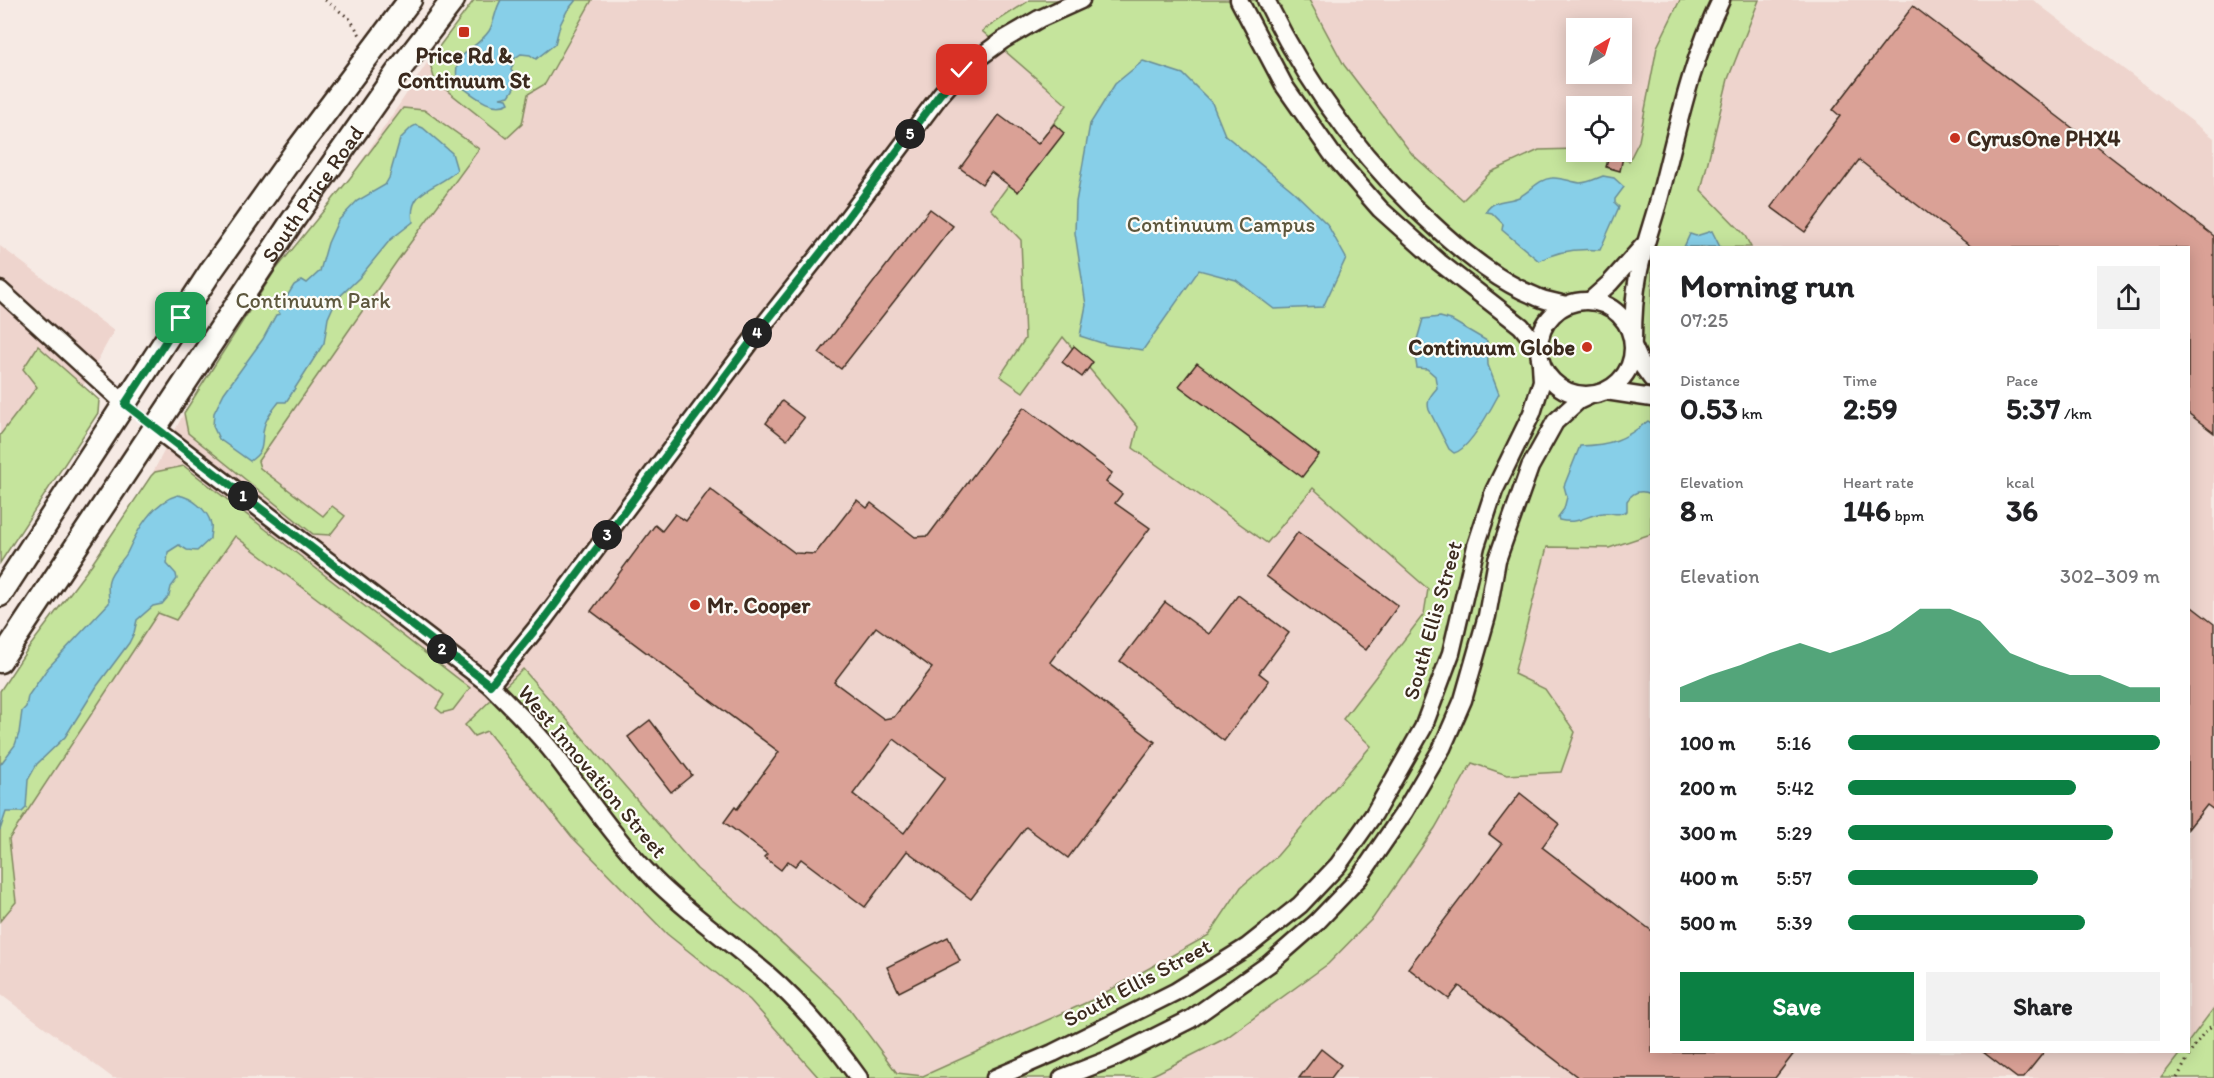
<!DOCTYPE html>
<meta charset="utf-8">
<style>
body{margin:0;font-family:Itim,sans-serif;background:#f2f2f2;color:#202124;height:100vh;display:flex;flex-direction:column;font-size:22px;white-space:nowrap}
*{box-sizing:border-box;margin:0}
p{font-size:20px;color:#757577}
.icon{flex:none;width:33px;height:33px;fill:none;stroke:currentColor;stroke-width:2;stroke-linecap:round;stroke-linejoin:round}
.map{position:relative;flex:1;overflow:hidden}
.panel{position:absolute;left:1650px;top:246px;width:540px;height:807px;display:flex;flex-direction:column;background:#fff;border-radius:0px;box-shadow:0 3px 15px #0003}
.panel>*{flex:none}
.needle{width:39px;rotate:38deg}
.controls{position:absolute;left:1566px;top:18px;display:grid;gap:12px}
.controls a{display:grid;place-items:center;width:66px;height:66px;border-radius:0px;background:#fff;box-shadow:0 3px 15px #0003;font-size:30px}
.pin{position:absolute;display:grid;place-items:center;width:51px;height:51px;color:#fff;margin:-26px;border-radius:12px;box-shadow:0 3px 9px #0006}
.km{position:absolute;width:30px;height:30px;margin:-15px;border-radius:50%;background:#222;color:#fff;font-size:16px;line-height:30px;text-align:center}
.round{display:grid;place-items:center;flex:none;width:63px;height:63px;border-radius:0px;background:#f2f2f2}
.headline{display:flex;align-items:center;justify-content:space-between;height:102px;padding:0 30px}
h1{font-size:33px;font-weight:700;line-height:45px}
.figures{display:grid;grid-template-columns:repeat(3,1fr);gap:9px;height:102px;padding:6px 30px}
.figures div{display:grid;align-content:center}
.figures b{font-size:30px;font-weight:700}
.figures small{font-size:16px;font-weight:400}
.figures p{font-size:16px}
.chart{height:168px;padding:12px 30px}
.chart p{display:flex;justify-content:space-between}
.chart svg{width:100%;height:108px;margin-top:6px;fill:#0b8043;opacity:.7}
.cta{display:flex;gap:12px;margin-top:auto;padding:12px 30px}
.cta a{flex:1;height:69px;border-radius:0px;background:#0b8043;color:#fff;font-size:24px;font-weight:700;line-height:69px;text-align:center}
.cta a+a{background:#f2f2f2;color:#202124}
ul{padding:0 30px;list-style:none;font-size:20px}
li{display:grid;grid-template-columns:96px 72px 1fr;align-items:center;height:45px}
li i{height:15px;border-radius:8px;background:#0b8043}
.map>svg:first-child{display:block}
</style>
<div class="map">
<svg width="2214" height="1078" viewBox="0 0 2214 1078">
<rect width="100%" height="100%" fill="#f6eae4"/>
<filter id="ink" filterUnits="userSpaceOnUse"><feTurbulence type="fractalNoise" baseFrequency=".0167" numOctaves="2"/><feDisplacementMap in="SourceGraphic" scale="12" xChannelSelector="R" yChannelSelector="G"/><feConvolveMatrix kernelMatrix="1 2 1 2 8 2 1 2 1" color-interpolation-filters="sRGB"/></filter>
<g filter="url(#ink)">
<g fill="#eed4cd" fill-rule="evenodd">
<path d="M 474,0 L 2033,0 L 2214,138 L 2214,1008 L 2189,1041 L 2188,248 L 1652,248 L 1652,1052 L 2181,1052 L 2161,1078 L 113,1078 L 0,994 L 0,691 L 27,650 L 92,564 L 151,476 L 184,413 L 274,272 L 350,178 L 429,60 ZM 1576,28 L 1622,28 L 1622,74 L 1576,74 ZM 1576,106 L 1622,106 L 1622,152 L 1576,152 Z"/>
<polygon points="0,246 114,331 26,488 0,524"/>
</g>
<g fill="#c5e49c" stroke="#80875d" stroke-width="1.5">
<polygon points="474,0 592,0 545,84 528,94 522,124 507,138 435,81 429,60"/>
<polygon points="1030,0 1309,0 1344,65 1412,154 1463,200 1491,172 1539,150 1576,149 1576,152 1603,152 1629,161 1639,141 1657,47 1680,0 1759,0 1728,79 1701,190 1744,234 1751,247 1652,248 1651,534 1609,548 1547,547 1514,674 1545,689 1575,732 1561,772 1507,775 1472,763 1435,828 1373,918 1328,964 1226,1038 1159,1072 1146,1078 819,1078 750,1000 667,934 572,837 487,731 474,736 465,725 523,669 697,869 753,916 841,998 897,1073 923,1076 1092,1000 1209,935 1241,887 1277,856 1371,746 1343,719 1424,614 1428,589 1313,488 1267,543 1133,448 1138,427 1063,337 1023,392 1000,376 1025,339 1021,240 991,209 1067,105 982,31"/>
<polygon points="403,108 424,110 479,149 397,261 258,461 260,468 323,516 332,506 345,516 330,535 313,534 188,433 184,413 274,272 350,178"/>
<polygon points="38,346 99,400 98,413 0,563 0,435 37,387 23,369"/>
<polygon points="184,466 470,688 453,710 442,713 436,708 444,695 235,536 176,620 158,613 9,839 16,902 0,921 0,691 27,650 92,564 151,476 155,472"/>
<polygon points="2214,1008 2214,1078 2161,1078 2181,1052 2188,1052 2189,1041"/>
</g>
<g fill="#87cfe8" stroke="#698d97" stroke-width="1.5">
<path d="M 501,0 L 576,0 L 567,11 L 560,25 L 555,44 L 536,59 L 530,55 L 521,54 L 515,58 L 511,70 C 519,80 517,85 509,96 L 500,98 L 507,99 L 509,103 C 492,113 472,94 458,84 C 450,50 474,53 489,31 C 495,21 495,9 501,0 Z"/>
<polygon points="1143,61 1183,74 1212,103 1225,135 1293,191 1327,224 1346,258 1323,307 1274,309 1236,280 1199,270 1143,350 1108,345 1080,336 1086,305 1075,233 1076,202 1090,124 1115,84"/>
<path d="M 416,125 L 423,128 L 452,153 L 457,170 C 439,189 407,188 413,222 L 390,240 L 359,278 L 336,300 L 328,318 L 324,343 L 290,396 L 286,402 L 279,402 C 273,410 266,417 264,427 C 260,444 267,449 250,461 L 219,439 L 213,426 L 214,413 L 224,393 L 263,339 L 276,315 L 280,314 L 278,311 L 294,285 L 302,280 L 307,283 L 320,271 L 328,243 L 338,221 L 357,201 L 385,185 L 389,178 L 400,139 L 412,127 Z"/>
<path d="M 1603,176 L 1614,178 L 1624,187 L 1615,199 L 1615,203 L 1619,207 L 1600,250 C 1578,248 1558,250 1539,261 L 1502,230 L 1503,224 L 1492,213 L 1486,212 C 1492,199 1508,202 1519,197 C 1531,191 1538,179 1552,178 C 1561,177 1571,182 1580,183 C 1588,183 1595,179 1603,176 Z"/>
<polygon points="1712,231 1720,247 1684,247 1690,234 1696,236"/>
<path d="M 1440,317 L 1451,320 L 1487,341 L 1488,365 L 1499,394 C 1491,409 1469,450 1454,453 L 1449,449 L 1429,410 C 1426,400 1431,395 1437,388 L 1435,376 L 1427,369 L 1417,368 L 1414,350 L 1423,319 Z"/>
<path d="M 1648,421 L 1651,423 L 1651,494 C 1642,490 1633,491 1627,501 L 1627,511 C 1615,517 1613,511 1603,513 C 1586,515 1579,525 1559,520 L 1558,517 L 1564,509 L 1567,497 L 1564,486 L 1580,446 C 1611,445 1624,440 1648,421 Z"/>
<path d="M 178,495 C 191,497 208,510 211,524 C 212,528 210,534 210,539 L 197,551 L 187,550 L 179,545 L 168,552 L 167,564 L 176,574 L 177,579 L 171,587 L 169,596 L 162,604 L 153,606 L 137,620 L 134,633 L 129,643 L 97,686 L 65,737 L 37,764 L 28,780 L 26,808 L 22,812 L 6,812 L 0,830 L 0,765 L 15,745 L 19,733 L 22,711 L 26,707 L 28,696 L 47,669 L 109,603 C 109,596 107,586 109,580 C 112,569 122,562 127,553 C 137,531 152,502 178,495 Z"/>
</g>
<g fill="#daa196" stroke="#3b2a1e" stroke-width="1.5" fill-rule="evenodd">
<polygon points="1913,6 2214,236 2214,433 2188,413 2188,248 1973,248 1859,160 1805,232 1771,207 1840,116 1833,110"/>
<polygon points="999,115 1038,144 1054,124 1064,133 1018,192 991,172 982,184 960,168"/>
<polygon points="1610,153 1623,157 1620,171 1606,167"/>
<polygon points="930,209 953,226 841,369 819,353"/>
<polygon points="1074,346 1093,362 1082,377 1062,362"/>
<polygon points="1197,363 1319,455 1302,477 1179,386"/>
<polygon points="782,401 804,418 787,440 766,423"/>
<path d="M 1024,407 L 1112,473 L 1106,482 L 1122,494 L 1115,503 L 1150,528 L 1050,662 L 1155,742 L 1068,858 L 1026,827 L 971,899 L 907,851 L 865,907 L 801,859 L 795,866 L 788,861 L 781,870 L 764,857 L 767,854 L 724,822 L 735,807 L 737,809 L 779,752 L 591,611 L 655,525 L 662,531 L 675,514 L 686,521 L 710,489 L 795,553 L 815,554 L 857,500 L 867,508 L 871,503 L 915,537 L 928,536 ZM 876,627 L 932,668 L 894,717 L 884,719 L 834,682 ZM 894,739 L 945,778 L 904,833 L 853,794 Z"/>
<polygon points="1298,532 1398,606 1366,650 1266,576"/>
<polygon points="1238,595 1289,633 1259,673 1269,681 1224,741 1120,661 1165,602 1209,634"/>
<polygon points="2188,604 2214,624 2214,810 2207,805 2188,829"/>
<polygon points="650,720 692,775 671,792 628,737"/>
<polygon points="1520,793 1559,824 1542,847 1652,931 1652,1052 1795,1052 1775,1078 1579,1078 1459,986 1449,999 1408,968 1502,844 1489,834"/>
<polygon points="948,937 960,961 899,992 887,967"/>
<polygon points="1321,1049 1341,1065 1331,1078 1299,1078"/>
<polygon points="1983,1052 2044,1052 2023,1078 2017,1078"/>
</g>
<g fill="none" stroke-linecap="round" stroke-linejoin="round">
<defs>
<g id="minor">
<polyline points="1239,0 1285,87 1332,154 1380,209 1439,262 1521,326 1539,348"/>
<path d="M 1266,0 C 1309,88 1367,167 1441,232 C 1469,257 1500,282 1535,296 C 1544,301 1555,302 1566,305"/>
<polyline points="0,290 125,404"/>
<circle cx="1586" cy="348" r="47"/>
<polyline points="1590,301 1610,283 1643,246"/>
<path d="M 1633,340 C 1633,318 1634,297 1638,276 C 1643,247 1654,220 1661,192 C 1678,126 1691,61 1721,0"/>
<polyline points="1634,348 1641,364 1652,379"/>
<polyline points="1606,391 1652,398"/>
<path d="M 156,429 L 490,685 C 513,709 538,732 558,759 C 590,801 617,841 654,879 C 689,914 729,941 766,973 C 803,1005 831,1039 859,1078"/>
<polyline points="490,685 544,619 762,327 830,241 941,94 962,70 1003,40 1039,19 1081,0"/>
<polyline points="995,1078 1053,1053 1175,992 1247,947 1300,905 1338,865 1374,814 1423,728 1451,653 1476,546 1494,491 1532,413 1542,381 1541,364"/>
<polyline points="1062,1078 1113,1058 1191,1019 1269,964 1317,922 1359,878 1405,811 1442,748 1463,700 1487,616 1497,560 1530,467 1555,422 1578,401 1591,395"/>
</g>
<g id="secondary">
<polyline points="0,595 211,271 295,153 410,0"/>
<path id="s1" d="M 0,661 L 291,223 L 396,74 L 453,0"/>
</g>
</defs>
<use href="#minor" stroke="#3b2a1e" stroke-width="21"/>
<use href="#secondary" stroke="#3b2a1e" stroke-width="27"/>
<g stroke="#3b2a1e" stroke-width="3" stroke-dasharray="1.5 4.5" stroke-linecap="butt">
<polyline points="325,0 350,19 360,35"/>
<path d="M 2177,1078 C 2188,1059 2196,1037 2214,1024"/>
</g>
<use href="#minor" stroke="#fdfcf7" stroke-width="16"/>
<use href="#secondary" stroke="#fdfcf7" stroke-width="22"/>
</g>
</g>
<g fill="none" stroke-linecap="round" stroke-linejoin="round" filter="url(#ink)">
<defs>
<polyline id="route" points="181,318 125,404 490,685 544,619 762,327 830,241 940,94 962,70"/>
</defs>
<use href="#route" stroke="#fff" stroke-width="12"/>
<use href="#route" stroke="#0b8043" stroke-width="8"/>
</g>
<g fill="#c8321e" stroke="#fdfcf7" stroke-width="2">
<rect x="458" y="26" width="12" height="12" rx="3"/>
<circle cx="1955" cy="138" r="6"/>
<circle cx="1587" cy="347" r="6"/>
<circle cx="695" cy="605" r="6"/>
</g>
<g text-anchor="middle" stroke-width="4.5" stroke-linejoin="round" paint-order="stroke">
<g font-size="22" font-weight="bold" fill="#3b2a1e" stroke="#fdfcf7" text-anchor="start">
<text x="464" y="63" text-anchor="middle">Price Rd &amp;<tspan x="464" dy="25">Continuum St</tspan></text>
<text x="1967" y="146">CyrusOne PHX4</text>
<text x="1575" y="355" text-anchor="end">Continuum Globe</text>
<text x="707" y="613">Mr. Cooper</text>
</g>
<g font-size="22" fill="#3b2a1e" stroke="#fdfcf7">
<text dy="8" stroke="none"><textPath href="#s1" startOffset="562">South Price Road</textPath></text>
<text transform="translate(1432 620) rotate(-74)" y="8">South Ellis Street</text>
<text transform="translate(593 771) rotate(50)" y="8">West Innovation Street</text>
<text transform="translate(1137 982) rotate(-28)" y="8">South Ellis Street</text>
</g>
<g font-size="22" fill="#5e583e" stroke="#fdfcf7">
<text x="1221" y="232">Continuum Campus</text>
<text x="313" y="308">Continuum Park</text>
</g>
</g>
</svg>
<div class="controls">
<a><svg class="needle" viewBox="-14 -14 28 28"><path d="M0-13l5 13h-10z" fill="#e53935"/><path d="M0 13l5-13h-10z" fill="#757577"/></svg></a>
<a><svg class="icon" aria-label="locate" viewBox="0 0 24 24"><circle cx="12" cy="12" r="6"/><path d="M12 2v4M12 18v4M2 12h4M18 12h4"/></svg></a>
</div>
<div class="pin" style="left:181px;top:318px;background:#1e9e55"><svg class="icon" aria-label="arrive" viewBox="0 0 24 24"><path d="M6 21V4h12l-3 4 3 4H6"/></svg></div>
<div class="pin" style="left:962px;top:70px;background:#d93025"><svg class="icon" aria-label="check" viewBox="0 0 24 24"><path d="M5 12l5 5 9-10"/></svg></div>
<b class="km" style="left:243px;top:496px">1</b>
<b class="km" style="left:442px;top:649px">2</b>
<b class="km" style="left:607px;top:535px">3</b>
<b class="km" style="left:757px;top:333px">4</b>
<b class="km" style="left:910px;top:134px">5</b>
<section class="panel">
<div class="headline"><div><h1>Morning run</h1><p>07:25</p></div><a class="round"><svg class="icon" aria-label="share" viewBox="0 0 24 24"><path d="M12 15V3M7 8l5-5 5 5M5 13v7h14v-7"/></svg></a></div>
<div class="figures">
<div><p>Distance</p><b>0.53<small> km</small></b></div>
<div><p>Time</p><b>2:59</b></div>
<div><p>Pace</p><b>5:37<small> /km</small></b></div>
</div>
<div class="figures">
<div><p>Elevation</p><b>8<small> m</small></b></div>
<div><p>Heart rate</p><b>146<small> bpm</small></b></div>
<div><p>kcal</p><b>36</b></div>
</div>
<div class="chart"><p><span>Elevation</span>302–309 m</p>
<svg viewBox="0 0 160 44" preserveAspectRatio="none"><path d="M0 44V38L10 33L20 29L30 24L40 20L50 24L60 20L70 15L80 6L90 6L100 11L110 24L120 29L130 33L140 33L150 38L160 38V44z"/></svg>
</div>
<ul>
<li><b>100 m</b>5:16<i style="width:100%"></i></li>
<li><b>200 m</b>5:42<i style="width:73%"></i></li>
<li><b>300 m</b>5:29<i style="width:85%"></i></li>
<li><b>400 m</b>5:57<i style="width:61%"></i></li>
<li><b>500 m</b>5:39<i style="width:76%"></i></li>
</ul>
<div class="cta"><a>Save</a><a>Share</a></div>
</section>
</div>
